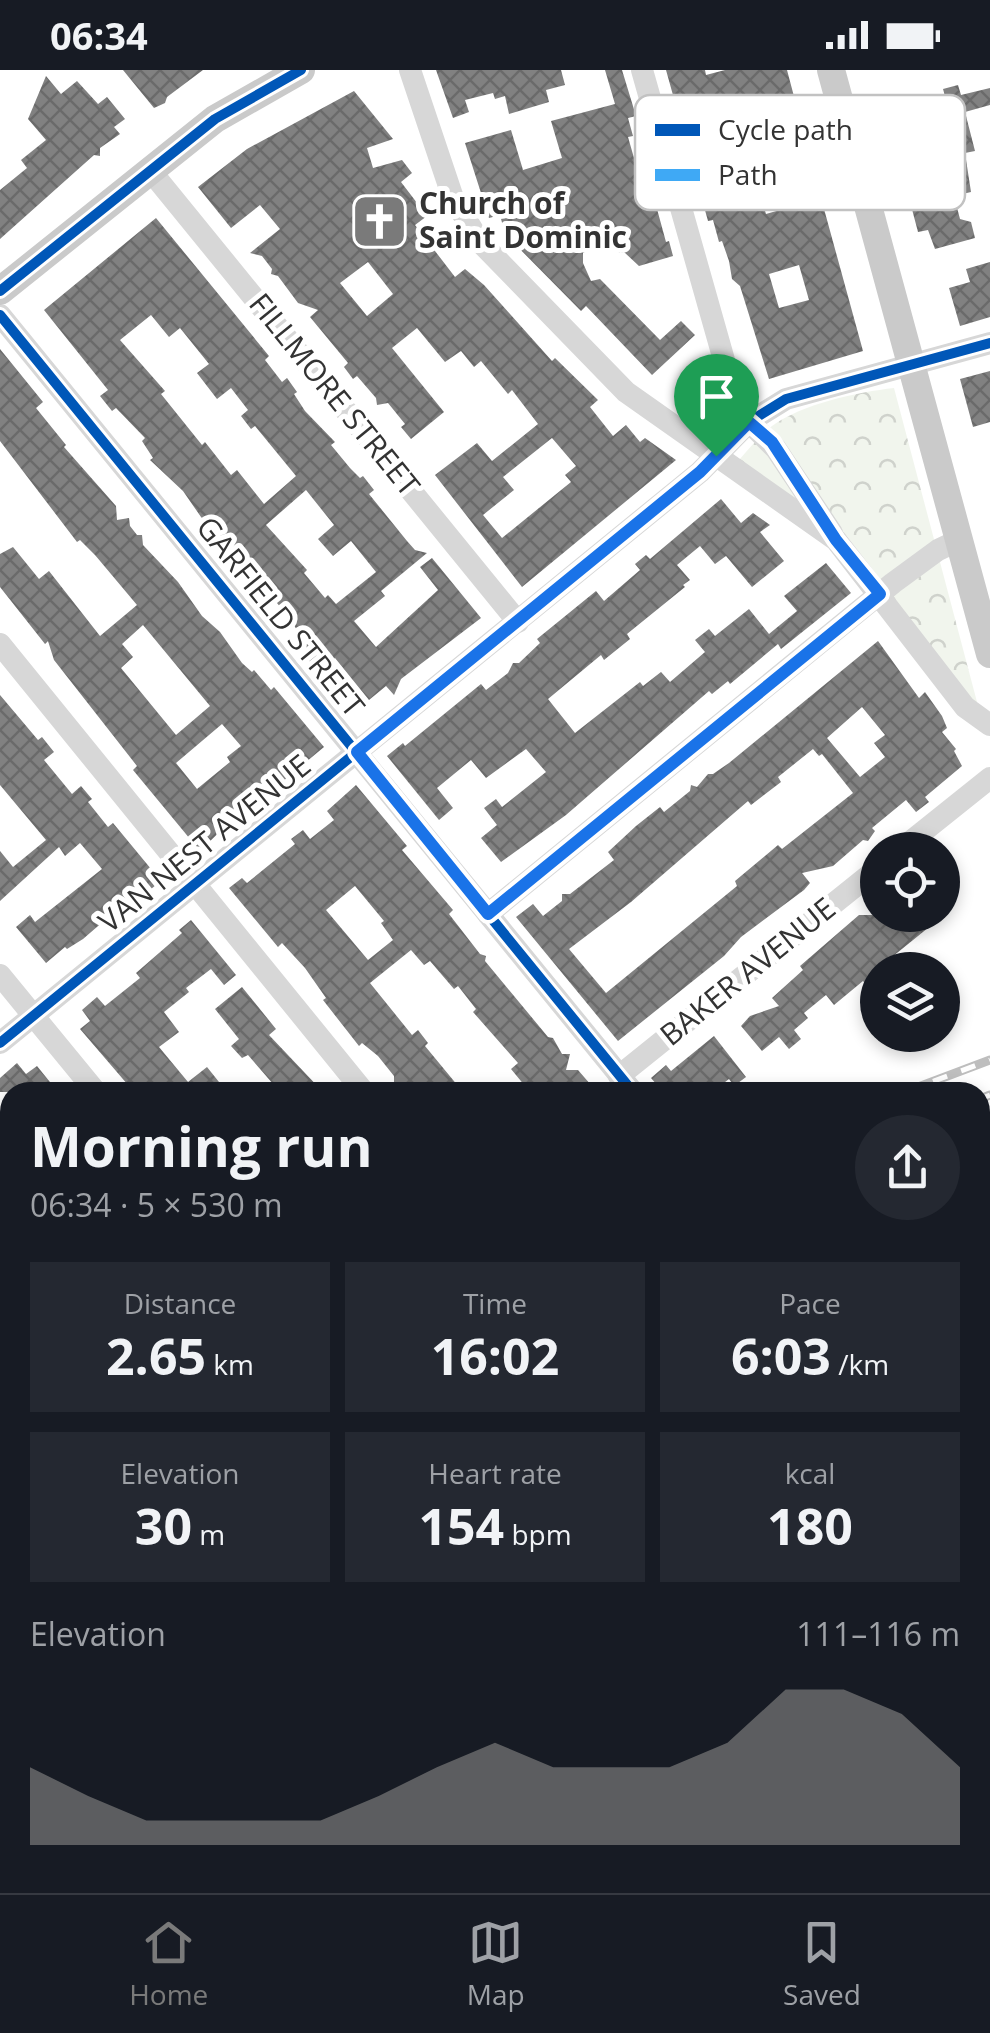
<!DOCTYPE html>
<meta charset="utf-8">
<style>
body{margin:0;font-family:"Open Sans",sans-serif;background:#242831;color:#f1f3f6;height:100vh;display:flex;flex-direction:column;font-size:38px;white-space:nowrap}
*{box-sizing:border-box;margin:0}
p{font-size:32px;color:#9ea1a6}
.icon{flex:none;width:55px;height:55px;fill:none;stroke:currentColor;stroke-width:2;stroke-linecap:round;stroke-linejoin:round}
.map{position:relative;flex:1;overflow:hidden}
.side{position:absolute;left:0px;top:1012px;width:990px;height:812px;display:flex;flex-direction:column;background:#171b24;border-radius:30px 30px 0 0;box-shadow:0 5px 15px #0003}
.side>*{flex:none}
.controls{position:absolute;left:860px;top:762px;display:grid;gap:20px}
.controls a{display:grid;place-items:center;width:100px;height:100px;border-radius:50%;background:#171b24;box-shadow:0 5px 15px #0003;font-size:50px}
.pin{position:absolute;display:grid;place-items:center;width:85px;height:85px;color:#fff;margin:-102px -42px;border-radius:50% 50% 50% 0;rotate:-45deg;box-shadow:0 0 10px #0007}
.pin .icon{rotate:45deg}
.round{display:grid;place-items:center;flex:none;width:105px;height:105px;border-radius:52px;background:#242831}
.headline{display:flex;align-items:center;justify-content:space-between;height:170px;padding:0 30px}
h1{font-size:55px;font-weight:700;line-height:75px}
.stats{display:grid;grid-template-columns:repeat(3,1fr);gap:15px;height:170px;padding:10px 30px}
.stats div{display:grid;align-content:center;border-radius:0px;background:#242831;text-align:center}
.stats b{font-size:50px;font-weight:700}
.stats small{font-size:28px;font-weight:400}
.stats p{font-size:28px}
.chart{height:280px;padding:20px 30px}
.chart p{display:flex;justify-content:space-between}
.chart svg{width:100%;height:180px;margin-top:10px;fill:#7a7a7a;opacity:.7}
.status{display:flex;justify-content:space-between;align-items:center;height:70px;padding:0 50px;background:#171b24;direction:ltr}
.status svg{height:28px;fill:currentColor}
.tab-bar{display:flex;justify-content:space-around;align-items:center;height:140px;border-top:2px solid #363941;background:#171b24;font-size:28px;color:#9ea1a6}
.tab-bar a{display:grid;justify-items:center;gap:5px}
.tab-bar .current{color:#7a7a7a}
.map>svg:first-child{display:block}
</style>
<div class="status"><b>06:34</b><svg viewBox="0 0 49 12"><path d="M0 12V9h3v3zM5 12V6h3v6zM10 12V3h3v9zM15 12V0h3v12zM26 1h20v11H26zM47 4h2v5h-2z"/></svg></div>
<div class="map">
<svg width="990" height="1823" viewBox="0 0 990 1823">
<defs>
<pattern id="park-crowns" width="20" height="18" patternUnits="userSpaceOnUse" patternTransform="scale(2.5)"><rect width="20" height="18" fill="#f1f5ed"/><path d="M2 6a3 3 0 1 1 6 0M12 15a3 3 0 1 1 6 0" fill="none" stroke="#cfd2cc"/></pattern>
<pattern id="building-cross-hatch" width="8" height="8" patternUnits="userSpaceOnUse" patternTransform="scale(2.5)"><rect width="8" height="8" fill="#818181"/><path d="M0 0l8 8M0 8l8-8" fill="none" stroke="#6a6a6a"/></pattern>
</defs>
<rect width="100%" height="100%" fill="#fff"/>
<path fill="url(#park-crowns)" d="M 894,318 L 977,632 L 972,634 L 847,466 L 739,390 C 749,379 760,365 772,356 C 802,334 858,322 894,318 Z"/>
<g fill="url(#building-cross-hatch)" fill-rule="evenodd">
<polygon points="123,0 203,0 167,27 165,33 154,38"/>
<polygon points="436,0 561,0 565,15 546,20 549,32 509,44 505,26 495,29 493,23 465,30 469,42 453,48"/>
<polygon points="605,0 622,0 636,46 628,48 633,66 628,67 646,130 654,128 666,172 669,171 673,186 639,196 624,182 619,183 617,173 583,183 583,193 591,211 600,209 660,270 681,251 695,265 652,305 586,236 581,241 505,164 500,145 489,148 465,73 511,60 523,100 562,88 551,51 615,34"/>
<path d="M 666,0 L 705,0 L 706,5 L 725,0 L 787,0 L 814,102 L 758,117 L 766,144 L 821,128 L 863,281 L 769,309 L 740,216 L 732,209 L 729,191 L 722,171 L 719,172 L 713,150 L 708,151 ZM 799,195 L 809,230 L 779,238 L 769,204 Z"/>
<polygon points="46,6 61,24 77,11 98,34 107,27 125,49 114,57 120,64 100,78 100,86 94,85 0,169 0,120 27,98 21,90 46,70 28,49"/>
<polygon points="958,15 961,25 990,18 990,35 965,42 975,81 965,83 971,122 954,126 960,149 971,152 975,168 935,179 928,160 918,162 889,52 940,38 947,33 943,19"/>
<path d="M 354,21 L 393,69 L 367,78 L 373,98 L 402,90 L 412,103 L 401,112 L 427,146 L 415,155 L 455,207 L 465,199 L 484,215 L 552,291 L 555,288 L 598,330 L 590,337 L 613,366 L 626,355 L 640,372 L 645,368 L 676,390 L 522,517 L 435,405 L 477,373 L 492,391 L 538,354 L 512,320 L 508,324 L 481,291 L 474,297 L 461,281 L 445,292 L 417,258 L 392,278 L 444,342 L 411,369 L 401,357 L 405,354 L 388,333 L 377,335 L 376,328 L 357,306 L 353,309 L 344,297 L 348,293 L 310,247 L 318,240 L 298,233 L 278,206 L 271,204 L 272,199 L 262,186 L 250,183 L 280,159 L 260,135 L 231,158 L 198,117 L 247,79 ZM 368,192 L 393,224 L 367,246 L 340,213 ZM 552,368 L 576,396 L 565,405 L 571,412 L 502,468 L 483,445 L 514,420 L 503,407 Z"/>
<path d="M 156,148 L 269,286 L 265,290 L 282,312 L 287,308 L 297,322 L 294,324 L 305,341 L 335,372 L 331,375 L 350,398 L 360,408 L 363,406 L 374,420 L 369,424 L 407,471 L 415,480 L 427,483 L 381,521 L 385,526 L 354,551 L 376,577 L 438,520 L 420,497 L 432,488 L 481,548 L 401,609 L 394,625 L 386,616 L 369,630 L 335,588 L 318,602 L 294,572 L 301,566 L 289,548 L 273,528 L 268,532 L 260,513 L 201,447 L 183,421 L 150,390 L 153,388 L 142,371 L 145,368 L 116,338 L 112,341 L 100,326 L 108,320 L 44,240 ZM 151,245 L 169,267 L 180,258 L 209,294 L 197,303 L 217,329 L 231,318 L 248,340 L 241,346 L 251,359 L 255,356 L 296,406 L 264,434 L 237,400 L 231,405 L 205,372 L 202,375 L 161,324 L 165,321 L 120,270 ZM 306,420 L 334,455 L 318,469 L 333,486 L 351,471 L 376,502 L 336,534 L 328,525 L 325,528 L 304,503 L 307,500 L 266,455 Z"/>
<polygon points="990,192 990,247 960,256 949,218 970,212 966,199"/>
<path d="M 0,279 L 43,332 L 36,338 L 66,375 L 64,377 L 116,436 L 117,450 L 129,448 L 130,456 L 137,465 L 142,465 L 143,475 L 178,512 L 202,546 L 220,562 L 242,593 L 252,602 L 254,600 L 271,620 L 274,617 L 324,677 L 276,717 L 250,732 L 200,781 L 133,700 L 137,696 L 54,590 L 48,571 L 45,574 L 0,517 L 0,484 L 13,477 L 39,509 L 49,501 L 100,566 L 137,535 L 95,485 L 80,470 L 77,472 L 0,371 ZM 143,555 L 210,636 L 176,665 L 121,598 L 133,587 L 122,574 ZM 222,654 L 241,676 L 227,687 L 230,692 L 197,719 L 176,693 Z"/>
<polygon points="990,301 990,352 973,357 960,309"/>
<polygon points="721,429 741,453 753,443 770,455 760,462 784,491 752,517 726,486 715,494 700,476 677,495 690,510 683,515 685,517 627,564 630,569 604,590 601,585 548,629 575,663 640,612 643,616 661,602 670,612 705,582 695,570 709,559 715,566 749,539 769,564 797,541 784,526 826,493 851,523 781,579 778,574 730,614 728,611 712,624 709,621 566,745 501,792 481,768 497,755 484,738 496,729 502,737 546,702 526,679 486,708 471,690 437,718 453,738 439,750 387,686 403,673 405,676 481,614 486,620 508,603 513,593 519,593 540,573 537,569 596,521 604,531 640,500 635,494 646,485 650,489"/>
<path d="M 878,571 L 919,628 L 925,622 L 942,646 L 947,658 L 942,662 L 956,679 L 954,681 L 962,696 L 925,727 L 929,732 L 916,742 L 906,730 L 872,758 L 875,761 L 868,771 L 863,770 L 833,796 L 802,803 L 810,813 L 804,820 L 741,867 L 724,886 L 618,971 L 516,847 L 533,834 L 543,846 L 562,831 L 562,824 L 570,824 L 614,790 L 608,782 L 636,756 L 660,737 L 664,742 L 690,721 L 691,715 L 697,717 L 708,704 L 713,704 L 729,693 ZM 862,637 L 885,665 L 874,673 L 885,687 L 860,707 L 827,668 ZM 813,679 L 819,686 L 822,684 L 853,723 L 782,779 L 778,775 L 735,811 L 737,816 L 606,923 L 569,879 L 631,832 L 748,731 L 751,735 L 781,712 L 778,707 Z"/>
<polygon points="0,625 38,670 42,667 54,682 44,690 72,724 81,716 92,729 88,732 108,757 113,753 161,811 131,835 127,831 83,869 67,879 65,877 46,893 16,857 30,845 35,852 102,799 80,773 65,786 59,777 0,831 0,781 13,797 46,770 0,715"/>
<path d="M 356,715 L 407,776 L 402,780 L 453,840 L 449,844 L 480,884 L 486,886 L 485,891 L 548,967 L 553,968 L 562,984 L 570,984 L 566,1000 L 578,1000 L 597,1022 L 530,1022 L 511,999 L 518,993 L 473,942 L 476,939 L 458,916 L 454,919 L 430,891 L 424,895 L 411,880 L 370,913 L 412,965 L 418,960 L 428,973 L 425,976 L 463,1022 L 407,1022 L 400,1014 L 394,1015 L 394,1006 L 378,986 L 362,973 L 359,976 L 323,930 L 326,928 L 305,898 L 282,873 L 278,877 L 229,818 L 242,808 L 247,813 L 295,774 L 291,769 L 303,760 L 310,769 L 334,750 L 327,741 ZM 355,816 L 384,851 L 381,853 L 393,870 L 368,890 L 326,840 Z"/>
<polygon points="859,845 944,845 892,887 901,900 878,900 878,929 863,911 834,935 826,925 804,943 808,948 794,960 801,969 789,979 779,967 762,981 741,956 750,946 779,936 772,928 803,900 800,896"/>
<polygon points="191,850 236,905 224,915 211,899 186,918 189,922 164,942 179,962 159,977 188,1012 207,997 227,1022 134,1022 80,959 90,951 82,940 97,927 105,936 140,908 136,903 182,863 179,860"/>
<polygon points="242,917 276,959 269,965 323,1022 280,1022 248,985 242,988 231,976 239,969 215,939"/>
<polygon points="714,966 746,1007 734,1016 729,1009 712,1022 663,1022 651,1008 666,995 671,1001"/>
<polygon points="17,993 26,1004 37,996 58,1022 0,1022 0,1008"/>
</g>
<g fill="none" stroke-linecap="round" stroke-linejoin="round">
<g stroke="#d7d7d7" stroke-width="22">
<polyline points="410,0 453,128 480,172 626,322 836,470 965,637 990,655"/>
<polyline points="642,0 735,329 749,352 776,379 832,463"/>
<polyline points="149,99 518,552"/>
<polyline points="0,245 633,1022"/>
<polyline points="0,574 364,1022"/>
<polyline points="900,780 990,708"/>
<polyline points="488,844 893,513 938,480 959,470"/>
<polyline points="0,905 96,1022"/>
<polyline points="0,973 700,402 749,352 786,329 990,273"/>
<polyline points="619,1006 878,798"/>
<polyline points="0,1235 10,1247"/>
<polyline points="980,1276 990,1301"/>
<polyline points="980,1546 990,1542"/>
<polyline points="0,1605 10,1599"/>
<polyline points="86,1815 86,1823"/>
<polyline points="295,1815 296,1823"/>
<polyline points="507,1815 507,1823"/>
<polyline points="680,1815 681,1823"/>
<polyline points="894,1815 895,1823"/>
</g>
<g stroke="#cacaca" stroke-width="28">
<polyline points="831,0 990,584"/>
<polyline points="0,221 215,49 301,0"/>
<polyline points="980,1166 990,1163"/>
<polyline points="0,1556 10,1557"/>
</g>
<defs>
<g id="rail">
<polyline points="905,1022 990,990"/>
<polyline points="980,1029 990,1025"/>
<polyline points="0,1471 10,1466"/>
<polyline points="0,1511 10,1506"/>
</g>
</defs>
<use href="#rail" stroke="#bebebe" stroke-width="9"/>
<use href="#rail" stroke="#fff" stroke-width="5" stroke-dasharray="15" stroke-linecap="butt"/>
<polyline stroke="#3fa9f5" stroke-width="8" stroke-dasharray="15 8" stroke-linecap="butt" points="749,352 776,379 836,470"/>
<defs>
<g id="cycleway">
<polyline points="0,221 215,49 301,0"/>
<polyline points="0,245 633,1022"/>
<polyline points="0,973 700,402 749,352 786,329 990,273"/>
</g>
</defs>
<use href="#cycleway" stroke="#fff" stroke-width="16"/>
<use href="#cycleway" stroke="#0057b8" stroke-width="10"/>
</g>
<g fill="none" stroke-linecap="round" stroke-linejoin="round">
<defs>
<polygon id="route" points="749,352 772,372 836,470 880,524 488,844 357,682 700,402"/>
</defs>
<use href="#route" stroke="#fff" stroke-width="20"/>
<use href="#route" stroke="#1a73e8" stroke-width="12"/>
</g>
<defs>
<symbol id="church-square" viewBox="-11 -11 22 22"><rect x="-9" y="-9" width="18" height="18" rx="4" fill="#7a7a7a" stroke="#fff"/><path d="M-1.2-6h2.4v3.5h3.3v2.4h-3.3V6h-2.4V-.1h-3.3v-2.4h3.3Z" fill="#fff"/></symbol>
</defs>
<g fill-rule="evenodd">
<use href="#church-square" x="348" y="120" width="63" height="63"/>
</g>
<g text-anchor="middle" stroke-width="10" stroke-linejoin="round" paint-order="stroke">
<g font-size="30" font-weight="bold" fill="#333" stroke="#fff" text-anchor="start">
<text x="419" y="144">Church of<tspan x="419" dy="34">Saint Dominic</tspan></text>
</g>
<g font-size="30" fill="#333" stroke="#fff">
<text transform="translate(334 325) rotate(51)" y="10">FILLMORE STREET</text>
<text transform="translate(280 547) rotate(51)" y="10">GARFIELD STREET</text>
<text transform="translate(205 774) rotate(-39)" y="10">VAN NEST AVENUE</text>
<text transform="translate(748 902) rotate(-39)" y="10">BAKER AVENUE</text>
</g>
</g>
<rect x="635" y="25" width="330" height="115" rx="15" fill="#fff" stroke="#c2c2c2" stroke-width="2.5"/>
<rect x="655" y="54" width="45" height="12" fill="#0057b8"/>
<rect x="655" y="99" width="45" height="12" fill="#3fa9f5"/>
<g font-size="28" fill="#333">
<text x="718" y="70">Cycle path</text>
<text x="718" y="115">Path</text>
</g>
</svg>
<div class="controls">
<a><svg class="icon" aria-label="locate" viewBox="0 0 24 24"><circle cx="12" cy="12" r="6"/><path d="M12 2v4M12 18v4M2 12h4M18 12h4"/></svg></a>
<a><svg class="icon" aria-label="layers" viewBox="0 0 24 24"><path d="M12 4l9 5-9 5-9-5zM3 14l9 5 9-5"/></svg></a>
</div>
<div class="pin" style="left:716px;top:386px;background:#1e9e55"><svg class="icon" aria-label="arrive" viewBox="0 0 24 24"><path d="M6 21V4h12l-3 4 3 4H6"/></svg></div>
<section class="side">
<div class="headline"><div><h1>Morning run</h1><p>06:34 · 5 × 530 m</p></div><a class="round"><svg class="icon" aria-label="share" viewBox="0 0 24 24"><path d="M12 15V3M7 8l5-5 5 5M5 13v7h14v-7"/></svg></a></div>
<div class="stats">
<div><p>Distance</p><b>2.65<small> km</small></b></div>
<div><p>Time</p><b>16:02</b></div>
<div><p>Pace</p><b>6:03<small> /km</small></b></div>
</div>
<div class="stats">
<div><p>Elevation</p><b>30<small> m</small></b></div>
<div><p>Heart rate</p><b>154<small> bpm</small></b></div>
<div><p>kcal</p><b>180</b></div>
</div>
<div class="chart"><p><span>Elevation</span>111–116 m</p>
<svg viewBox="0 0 160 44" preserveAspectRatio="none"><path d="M0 44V25L10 32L20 38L30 38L40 38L50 38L60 32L70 25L80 19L90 25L100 25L110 25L120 19L130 6L140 6L150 12L160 25V44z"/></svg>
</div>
</section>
</div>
<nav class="tab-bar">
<a class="current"><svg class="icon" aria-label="home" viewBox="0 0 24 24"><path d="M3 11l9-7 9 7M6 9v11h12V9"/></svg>Home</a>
<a><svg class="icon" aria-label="map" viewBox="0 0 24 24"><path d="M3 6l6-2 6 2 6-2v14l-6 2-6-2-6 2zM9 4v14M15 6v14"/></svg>Map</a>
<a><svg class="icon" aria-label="saved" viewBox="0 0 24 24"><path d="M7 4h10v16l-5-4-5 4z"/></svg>Saved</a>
</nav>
